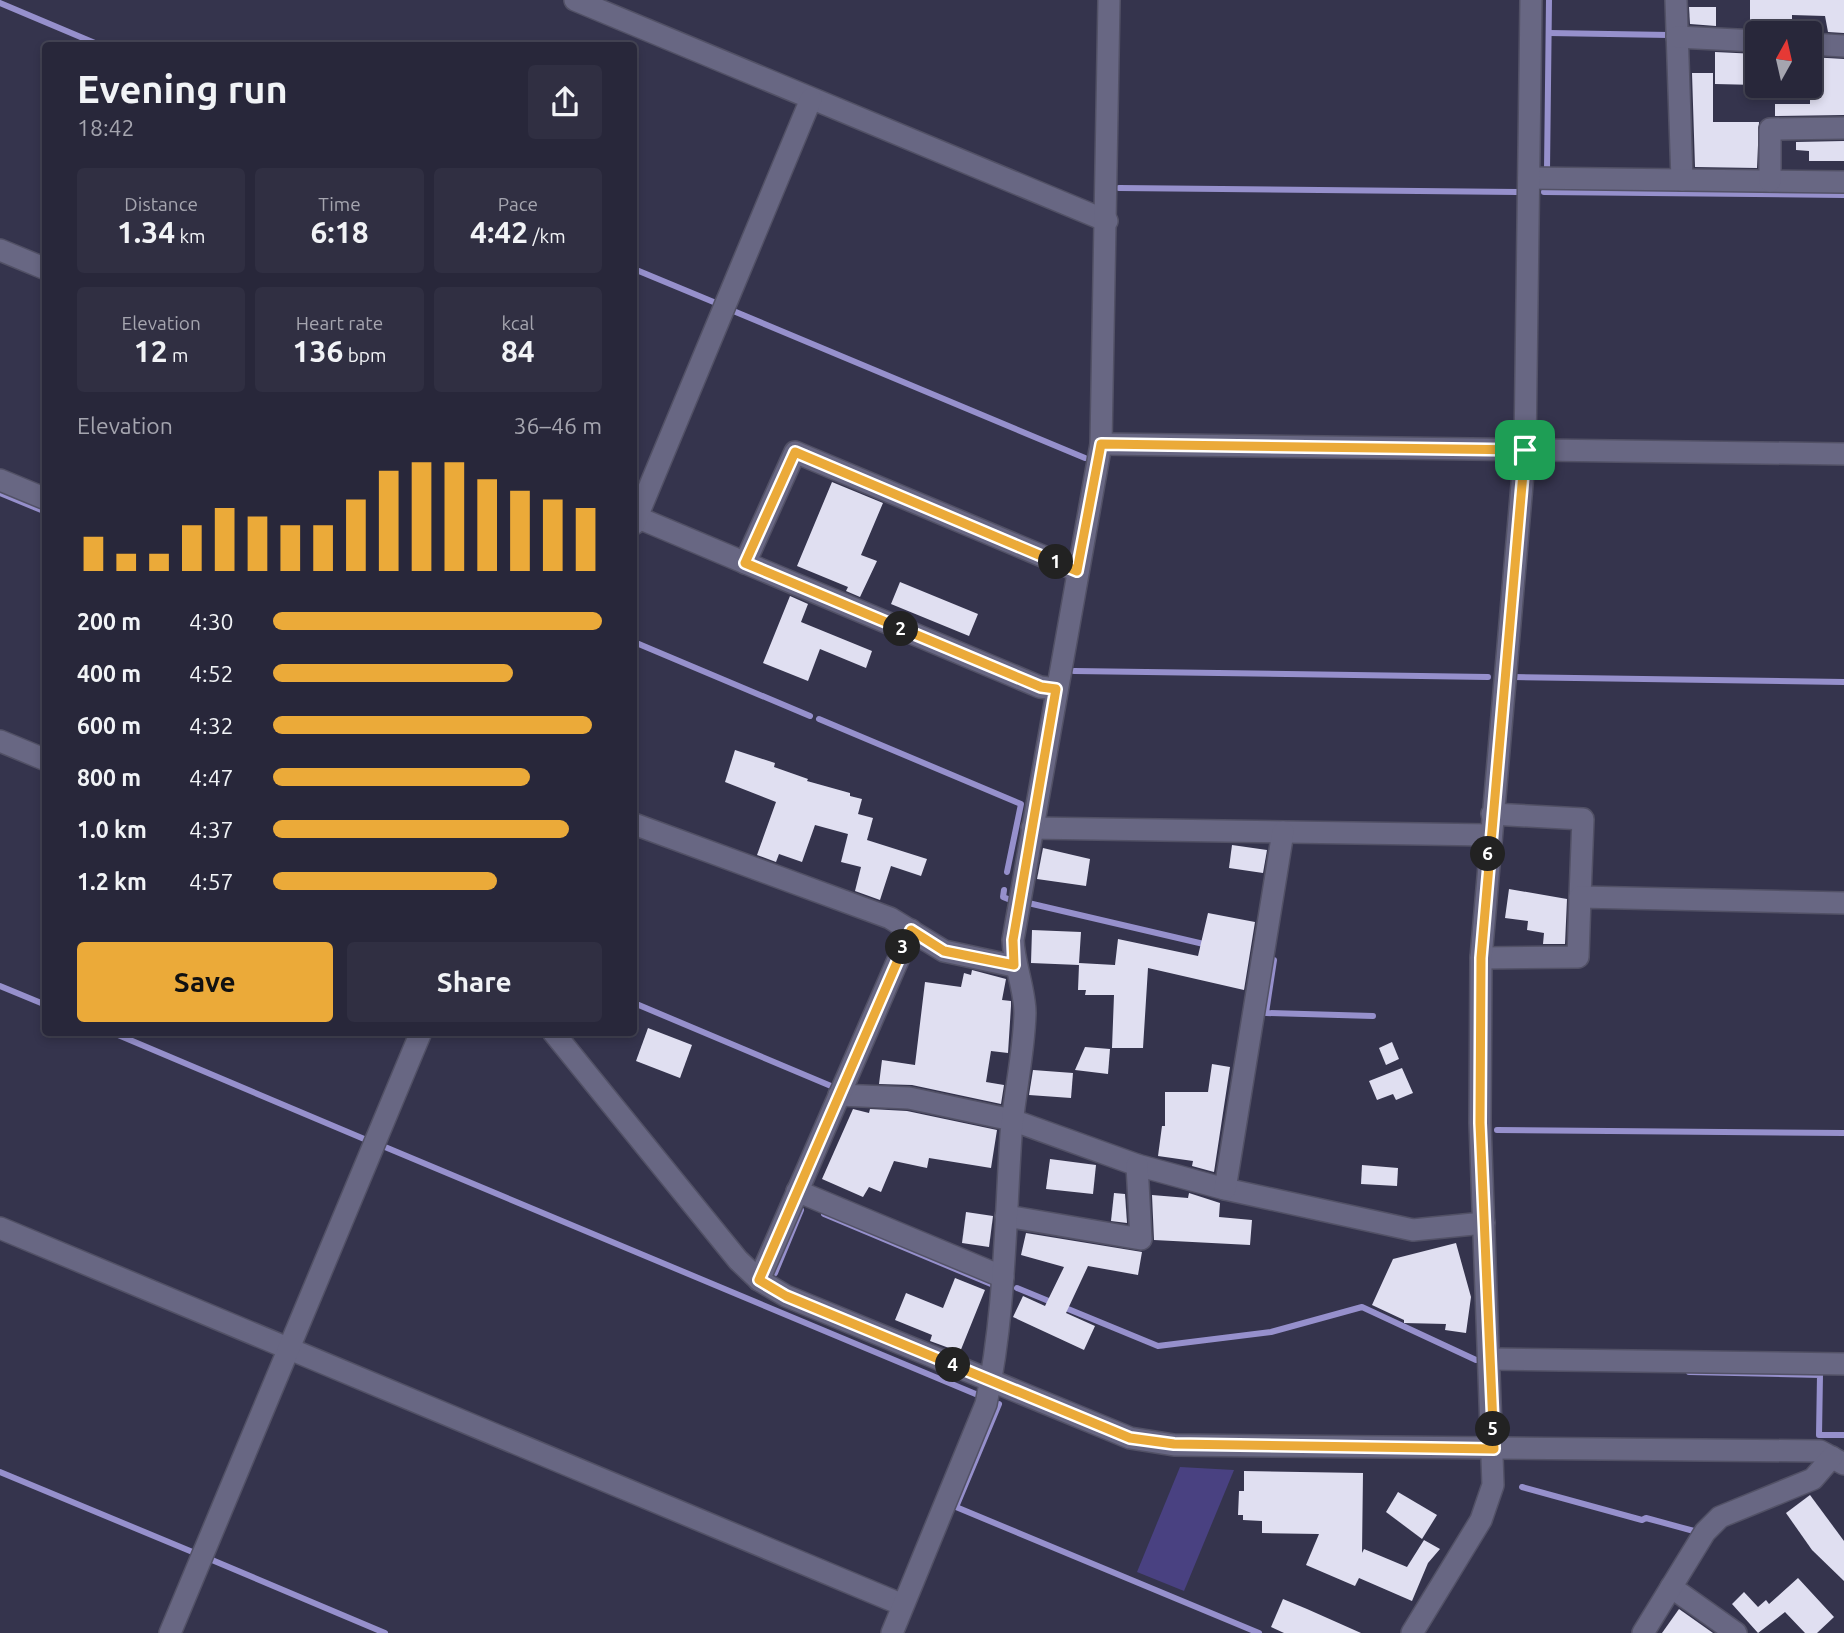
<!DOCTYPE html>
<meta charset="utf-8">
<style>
body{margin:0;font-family:Ubuntu,sans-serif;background:#302f42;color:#f1f3f6;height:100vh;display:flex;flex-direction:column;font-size:26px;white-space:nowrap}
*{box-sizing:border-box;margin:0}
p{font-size:23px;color:#a5a5af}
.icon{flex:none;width:38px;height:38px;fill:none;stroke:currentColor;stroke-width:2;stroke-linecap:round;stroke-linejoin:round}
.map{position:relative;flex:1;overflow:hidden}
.sheet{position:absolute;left:42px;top:42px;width:595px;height:994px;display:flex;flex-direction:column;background:#28273a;border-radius:7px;box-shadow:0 4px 10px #0003,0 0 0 2px #444454}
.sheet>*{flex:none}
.needle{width:46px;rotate:8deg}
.buttons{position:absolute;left:1745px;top:21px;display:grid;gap:14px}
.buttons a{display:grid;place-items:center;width:77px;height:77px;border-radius:7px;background:#28273a;box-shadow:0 4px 10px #0003,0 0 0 2px #444454;font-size:35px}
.pin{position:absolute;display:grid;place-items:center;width:60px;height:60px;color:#fff;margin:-30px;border-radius:14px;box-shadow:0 4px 10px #0006}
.km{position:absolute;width:35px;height:35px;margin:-18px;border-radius:50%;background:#222;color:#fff;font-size:19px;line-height:35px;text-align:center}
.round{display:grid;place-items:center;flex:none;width:74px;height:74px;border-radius:7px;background:#302f42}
.summary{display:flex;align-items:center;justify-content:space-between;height:119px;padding:0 35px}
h1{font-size:38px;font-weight:700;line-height:52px}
.figures{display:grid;grid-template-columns:repeat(3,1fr);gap:10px;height:119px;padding:7px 35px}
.figures div{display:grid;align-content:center;border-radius:7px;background:#302f42;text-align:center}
.figures b{font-size:30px;font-weight:700}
.figures small{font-size:19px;font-weight:400}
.figures p{font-size:19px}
.chart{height:196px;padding:14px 35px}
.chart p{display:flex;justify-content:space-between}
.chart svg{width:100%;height:126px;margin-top:7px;stroke:#ebaa39;stroke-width:6}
.button{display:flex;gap:14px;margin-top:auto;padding:14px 35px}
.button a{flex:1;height:80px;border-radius:7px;background:#ebaa39;color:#111;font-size:28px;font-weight:700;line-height:80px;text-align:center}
.button a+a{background:#302f42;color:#f1f3f6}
ul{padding:0 35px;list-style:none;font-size:23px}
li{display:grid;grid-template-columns:112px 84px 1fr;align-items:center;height:52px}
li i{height:18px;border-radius:9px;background:#ebaa39}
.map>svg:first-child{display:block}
</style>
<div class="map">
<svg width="1844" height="1633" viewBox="0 0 1844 1633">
<rect width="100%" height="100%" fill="#35344d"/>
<polygon fill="#494181" points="1180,1467 1234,1470 1184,1591 1137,1572"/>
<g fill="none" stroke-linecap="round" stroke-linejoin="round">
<g stroke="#9690cc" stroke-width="6">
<polyline points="0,3 102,46"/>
<polyline points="1549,33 1669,35"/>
<polyline points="1547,170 1549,0"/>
<polyline points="1119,188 1518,192"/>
<polyline points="1544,192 1844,195"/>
<polyline points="634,269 716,303"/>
<polyline points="731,310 1085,458"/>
<polyline points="0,493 46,512"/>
<polyline points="634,642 810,716"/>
<polyline points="1074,671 1488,677"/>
<polyline points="1514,677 1844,682"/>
<polyline points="819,719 1021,804 1007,872"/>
<polyline points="1004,890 1003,897 1008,899"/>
<polyline points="1024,902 1208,945"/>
<polyline points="1268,959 1274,960 1266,1013 1373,1016"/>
<polyline points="0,986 46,1005"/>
<polyline points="634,1003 831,1086"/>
<polyline points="111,1032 369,1141"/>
<polyline points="1497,1130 1844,1133"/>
<polyline points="385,1147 978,1395"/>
<polyline points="824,1214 991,1284"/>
<polyline points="775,1273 801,1210"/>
<polyline points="1017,1288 1158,1346 1271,1332 1362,1307 1476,1360"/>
<polyline points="1689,1372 1820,1375 1819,1435 1844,1435"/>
<polyline points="999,1404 956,1507 1259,1633"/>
<polyline points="0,1472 195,1553"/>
<polyline points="1522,1487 1642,1520 1646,1518 1694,1531"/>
<polyline points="212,1560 385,1633"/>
</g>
</g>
<g fill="#e0dff1">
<polygon points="1750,0 1844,0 1844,33 1828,32 1825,16 1792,15 1792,33 1767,33 1750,27"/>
<polygon points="1689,7 1716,7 1716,26 1690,24"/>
<polygon points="1715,52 1757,54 1757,85 1715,84"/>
<polygon points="1810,57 1844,59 1844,115 1775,116 1775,104 1810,104"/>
<polygon points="1692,73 1713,73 1713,122 1759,122 1757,168 1695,167"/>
<polygon points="1844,141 1844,161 1809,161 1809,151 1796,150 1796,142"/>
<polygon points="832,482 883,503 861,555 877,561 860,597 846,591 848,587 797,566"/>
<polygon points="900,582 978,614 969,636 891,604"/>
<polygon points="790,596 808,604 801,622 872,651 866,668 820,649 808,681 763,663"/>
<polygon points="735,750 775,763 774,767 808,779 807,781 850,793 850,796 862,799 858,814 873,818 867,840 927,859 921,876 891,866 880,900 855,891 861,867 841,862 848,834 815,825 802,862 779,854 776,862 757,855 776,802 725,782"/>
<polygon points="1232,845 1267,850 1263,873 1229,868"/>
<polygon points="1043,848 1090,859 1086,886 1037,879"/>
<polygon points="1509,889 1567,899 1565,944 1543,944 1544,933 1527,930 1528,921 1505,918"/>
<polygon points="1208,913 1255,922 1244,990 1148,968 1143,1048 1112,1048 1114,995 1085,995 1086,990 1078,990 1079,965 1031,963 1032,930 1081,932 1079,963 1115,965 1118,939 1198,956"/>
<polygon points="972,970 1006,979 1002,1000 1011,1001 1011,1006 1008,1053 991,1051 986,1082 1004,1085 1001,1104 912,1085 879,1084 882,1060 915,1065 925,982 961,987 964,973 971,975"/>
<polygon points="648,1028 692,1045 680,1078 636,1061"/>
<polygon points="1392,1042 1399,1059 1386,1065 1379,1048"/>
<polygon points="1085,1047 1110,1049 1108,1074 1075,1070"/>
<polygon points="1212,1064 1230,1067 1214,1172 1192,1166 1193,1161 1158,1156 1162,1126 1165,1126 1165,1092 1208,1092"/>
<polygon points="1402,1068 1413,1093 1396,1100 1393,1094 1377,1100 1369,1081"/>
<polygon points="1033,1070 1073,1073 1071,1098 1029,1095"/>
<polygon points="853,1109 869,1113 870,1109 907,1111 997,1130 991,1168 929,1158 927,1168 894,1161 881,1192 869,1187 863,1197 822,1179"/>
<polygon points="1050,1159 1096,1165 1093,1194 1046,1189"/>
<polygon points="1362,1165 1398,1168 1397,1186 1361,1184"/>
<polygon points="1114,1193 1125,1194 1127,1223 1111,1221"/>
<polygon points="1189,1193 1220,1203 1219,1217 1252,1220 1250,1245 1154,1240 1152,1195 1188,1198"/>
<polygon points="966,1212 993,1216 989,1247 962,1243"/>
<polygon points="1026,1233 1142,1252 1138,1275 1088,1266 1066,1313 1095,1326 1084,1350 1013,1317 1023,1296 1045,1306 1064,1267 1021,1255"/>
<polygon points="1456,1243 1471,1297 1466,1333 1445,1330 1446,1324 1404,1323 1404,1320 1372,1305 1393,1259"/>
<polygon points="955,1278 985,1290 960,1352 930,1341 932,1335 895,1320 906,1293 943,1308"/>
<polygon points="1244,1471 1363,1473 1362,1553 1364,1549 1407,1567 1424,1540 1440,1549 1428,1563 1412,1601 1359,1578 1355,1586 1306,1565 1319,1534 1262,1533 1262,1521 1243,1520 1243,1515 1238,1515 1239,1491 1244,1491"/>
<polygon points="1398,1492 1437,1515 1422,1539 1386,1512"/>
<polygon points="1810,1495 1844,1541 1844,1581 1812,1550 1786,1513"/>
<polygon points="1798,1578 1834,1617 1817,1633 1805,1633 1785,1612 1758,1633 1732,1604 1744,1592 1758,1607 1766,1600 1769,1604"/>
<polygon points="1283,1599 1307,1609 1361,1633 1284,1633 1271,1627"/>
<polygon points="1679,1609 1713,1633 1662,1633"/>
</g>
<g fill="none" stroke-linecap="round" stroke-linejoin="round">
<defs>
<g id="minor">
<polyline points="575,0 1107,221"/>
<polyline points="1676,0 1682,180"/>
<polyline points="1677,37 1757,41"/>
<polyline points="1810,44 1844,46"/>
<polyline points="1529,178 1844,182"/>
<polyline points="1770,181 1770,129 1844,128"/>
<polyline points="0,250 46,269"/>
<polyline points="1101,444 1844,454"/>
<polyline points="0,480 46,499"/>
<polyline points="634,516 1040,687 1056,689"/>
<polyline points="634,524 811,99"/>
<polyline points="745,563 795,452 1078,571"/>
<polyline points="0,741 46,760"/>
<polyline points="1492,814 1583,819 1580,897"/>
<polyline points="634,824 890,918 944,951 1014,966"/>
<polyline points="1032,828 1490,835"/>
<polyline points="1481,958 1578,957 1580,897 1844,903"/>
<polyline points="553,1032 738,1260 759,1280 786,1296 1130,1438 1174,1445 1820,1451 1844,1464"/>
<polyline points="839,1095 909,1098 1012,1120 1137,1165 1225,1189 1413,1230 1484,1223"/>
<polyline points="1225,1189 1283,832"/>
<polyline points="797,1191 1003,1277"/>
<polyline points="1006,1216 1141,1239 1137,1165"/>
<polyline points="0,1228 903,1605"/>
<polyline points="759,1280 911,930"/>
<polyline points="1491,1359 1844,1364"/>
<polyline points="1671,1587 1736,1633"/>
<polyline points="170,1633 421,1032"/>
<path d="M 892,1633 L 986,1404 C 1005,1316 1005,1224 1011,1135 C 1014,1095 1024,1054 1025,1013 C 1025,990 1014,964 1013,940 L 1101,444 L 1109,0"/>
<polyline points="1412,1633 1481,1520 1493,1485 1480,1123 1481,958 1525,450 1531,0"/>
<polyline points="1643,1633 1705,1532 1720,1517 1813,1479 1832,1457"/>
</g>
</defs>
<use href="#minor" stroke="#525166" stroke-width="24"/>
<use href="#minor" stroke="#686783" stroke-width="21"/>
</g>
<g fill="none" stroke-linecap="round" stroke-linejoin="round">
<defs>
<polygon id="route" points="1101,444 1525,450 1481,958 1480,1123 1494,1449 1174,1444 1130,1438 786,1296 759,1280 911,930 944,951 1014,965 1013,940 1056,689 1041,687 745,563 795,452 1077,571"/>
</defs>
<use href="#route" stroke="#fff" stroke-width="14"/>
<use href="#route" stroke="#ebaa39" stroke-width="9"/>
</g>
</svg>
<div class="buttons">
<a><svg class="needle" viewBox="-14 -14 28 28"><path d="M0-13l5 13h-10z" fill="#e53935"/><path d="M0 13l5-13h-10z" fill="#a5a5af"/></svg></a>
</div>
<div class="pin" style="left:1525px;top:450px;background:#1e9e55"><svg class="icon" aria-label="arrive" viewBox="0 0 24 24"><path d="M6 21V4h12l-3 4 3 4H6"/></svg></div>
<b class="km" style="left:1056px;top:562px">1</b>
<b class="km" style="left:901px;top:629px">2</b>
<b class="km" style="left:903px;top:947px">3</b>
<b class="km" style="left:953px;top:1365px">4</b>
<b class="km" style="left:1493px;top:1429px">5</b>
<b class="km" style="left:1488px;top:854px">6</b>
<section class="sheet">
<div class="summary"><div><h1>Evening run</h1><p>18:42</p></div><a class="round"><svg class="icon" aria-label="share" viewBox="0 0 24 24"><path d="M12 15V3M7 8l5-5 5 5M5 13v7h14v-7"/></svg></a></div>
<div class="figures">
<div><p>Distance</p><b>1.34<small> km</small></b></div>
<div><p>Time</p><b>6:18</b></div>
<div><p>Pace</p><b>4:42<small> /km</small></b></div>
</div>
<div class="figures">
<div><p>Elevation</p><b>12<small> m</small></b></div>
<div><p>Heart rate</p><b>136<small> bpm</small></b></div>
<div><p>kcal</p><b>84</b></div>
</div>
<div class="chart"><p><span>Elevation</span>36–46 m</p>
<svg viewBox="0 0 160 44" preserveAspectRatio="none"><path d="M5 44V32M15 44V38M25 44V38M35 44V28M45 44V22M55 44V25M65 44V28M75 44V28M85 44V19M95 44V9M105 44V6M115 44V6M125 44V12M135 44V16M145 44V19M155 44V22"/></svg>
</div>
<ul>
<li><b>200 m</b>4:30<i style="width:100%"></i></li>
<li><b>400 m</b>4:52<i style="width:73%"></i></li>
<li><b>600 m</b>4:32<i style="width:97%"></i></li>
<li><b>800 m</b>4:47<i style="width:78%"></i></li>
<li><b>1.0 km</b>4:37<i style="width:90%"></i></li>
<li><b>1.2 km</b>4:57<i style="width:68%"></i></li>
</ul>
<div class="button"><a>Save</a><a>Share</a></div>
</section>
</div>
